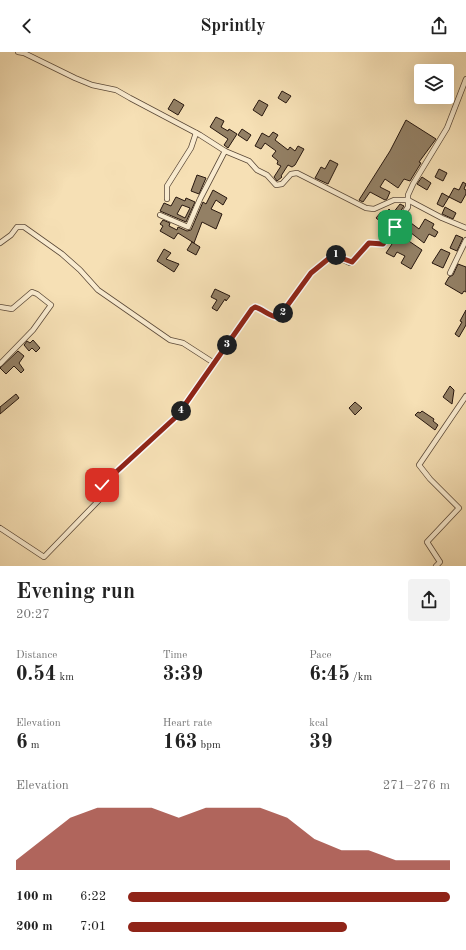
<!DOCTYPE html>
<meta charset="utf-8">
<style>
body{margin:0;font-family:"Old Standard TT",serif;background:#f2f2f2;color:#222;height:100vh;display:flex;flex-direction:column;font-size:15px;white-space:nowrap}
*{box-sizing:border-box;margin:0}
p{font-size:13px;color:#767676}
.icon{flex:none;width:22px;height:22px;fill:none;stroke:currentColor;stroke-width:2;stroke-linecap:round;stroke-linejoin:round}
.map{position:relative;height:514px;overflow:hidden}
.drawer{display:flex;flex-direction:column;background:#fff;flex:1}
.drawer>*{flex:none}
.tools{position:absolute;left:414px;top:12px;display:grid;gap:8px}
.tools a{display:grid;place-items:center;width:40px;height:40px;border-radius:4px;background:#fff;box-shadow:0 4px 16px #0002;font-size:20px}
.pin{position:absolute;display:grid;place-items:center;width:34px;height:34px;color:#fff;margin:-17px;border-radius:8px;box-shadow:0 2px 6px #0006}
.km{position:absolute;width:20px;height:20px;margin:-10px;border-radius:50%;background:#222;color:#fff;font-size:11px;line-height:20px;text-align:center}
.round{display:grid;place-items:center;flex:none;width:42px;height:42px;border-radius:4px;background:#f2f2f2}
.head{display:flex;align-items:center;justify-content:space-between;height:68px;padding:0 16px}
h1{font-size:22px;font-weight:700;line-height:30px}
.metrics{display:grid;grid-template-columns:repeat(3,1fr);gap:6px;height:68px;padding:4px 16px}
.metrics div{display:grid;align-content:center}
.metrics b{font-size:20px;font-weight:700}
.metrics small{font-size:11px;font-weight:400}
.metrics p{font-size:11px}
.chart{height:112px;padding:8px 16px}
.chart p{display:flex;justify-content:space-between}
.chart svg{width:100%;height:72px;margin-top:4px;fill:#8f2418;opacity:.7}
ul{padding:0 16px;list-style:none;font-size:13px}
li{display:grid;grid-template-columns:64px 48px 1fr;align-items:center;height:30px}
li i{height:10px;border-radius:5px;background:#8f2418}
header{display:flex;justify-content:space-between;align-items:center;height:52px;padding:0 16px;background:#fff;font-size:18px;font-weight:700}
.map>svg:first-child{display:block}
</style>
<header><svg class="icon" aria-label="back" viewBox="0 0 24 24"><path d="M15 5l-7 7 7 7"/></svg>Sprintly<svg class="icon" aria-label="share" viewBox="0 0 24 24"><path d="M12 15V3M7 8l5-5 5 5M5 13v7h14v-7"/></svg></header>
<div class="map">
<svg width="466" height="514" viewBox="0 0 466 514">
<rect width="100%" height="100%" fill="#f6e0b5"/>
<filter id="stains"><feTurbulence type="fractalNoise" baseFrequency=".005" numOctaves="4"/><feColorMatrix values="0 0 0 0 .2 0 0 0 0 .09 0 0 0 0 .02 0 0 0 .5 -.17"/></filter>
<radialGradient id="worn" r=".72"><stop offset=".6" stop-color="#630" stop-opacity="0"/><stop offset="1" stop-color="#630" stop-opacity=".3"/></radialGradient>
<g fill="#938065" stroke="#27170f" fill-rule="evenodd">
<polygon points="282,39 291,44 286,51 278,46"/>
<polygon points="174,47 184,53 178,63 168,57"/>
<polygon points="259,48 268,53 262,64 253,58"/>
<polygon points="216,65 224,69 221,75 228,79 229,77 237,82 228,96 224,93 228,87 210,75"/>
<polygon points="406,68 436,87 419,110 421,111 410,129 404,127 398,136 385,127 380,135 390,140 387,147 385,148 370,140 363,150 359,148 390,99"/>
<polygon points="242,77 251,83 247,89 238,83"/>
<polygon points="273,80 278,83 275,88 288,98 290,95 295,99 298,94 304,97 295,113 292,115 288,113 281,124 282,125 277,129 274,125 281,114 277,112 278,109 272,104 276,99 265,91 261,97 255,94 262,81 269,85"/>
<polygon points="330,108 338,112 328,132 315,126 321,115 325,117"/>
<polygon points="439,117 447,121 443,129 435,125"/>
<polygon points="197,123 206,126 199,142 191,139"/>
<polygon points="422,125 431,131 427,138 417,132"/>
<polygon points="463,130 466,132 464,137 466,138 466,142 461,151 449,145 454,136 459,138"/>
<polygon points="213,138 227,146 223,153 216,148 211,157 222,162 216,177 202,170 194,191 178,181 174,187 160,179 163,174 160,172 163,168 170,171 169,174 177,178 178,175 187,179 191,178 203,150 206,152"/>
<polygon points="442,141 449,145 443,155 437,152"/>
<path d="M 176,145 L 185,149 L 186,146 L 195,150 L 186,170 L 160,159 L 164,151 L 171,154 ZM 182,153 L 190,156 L 185,166 L 177,162 Z"/>
<polygon points="400,152 404,154 389,176 376,166 381,160 384,163 389,157 393,161"/>
<polygon points="445,155 456,161 453,167 442,162"/>
<polygon points="425,167 434,172 432,176 438,180 435,185 429,182 424,191 406,177 411,171 419,177"/>
<polygon points="397,181 422,198 411,217 401,211 405,204 397,200 394,205 386,201 396,186 394,185"/>
<polygon points="456,183 463,186 457,199 450,196"/>
<polygon points="192,190 200,195 196,203 187,198"/>
<polygon points="164,197 171,201 166,207 179,212 174,220 157,209"/>
<polygon points="441,197 450,201 443,216 432,211"/>
<polygon points="458,212 466,215 466,240 464,239 462,242 445,232 449,225 453,223"/>
<polygon points="215,237 230,244 226,249 225,247 217,259 212,256 217,248 211,245"/>
<polygon points="466,258 466,273 459,285 455,282 462,270 460,269"/>
<polygon points="33,288 40,296 36,300 32,296 29,299 24,293 27,289 30,291"/>
<polygon points="18,299 24,304 19,311 24,318 21,321 14,314 6,322 0,316"/>
<polygon points="450,334 454,338 452,352 443,345"/>
<polygon points="16,342 19,346 0,362 0,355"/>
<polygon points="355,350 362,356 355,363 349,356"/>
<polygon points="422,359 434,367 433,369 438,373 435,378 415,363 418,360 420,361"/>
</g>
<g fill="none" stroke-linecap="round" stroke-linejoin="round">
<defs>
<g id="street">
<polyline points="18,0 24,1 75,26 92,33 116,38 130,46 200,83 225,99 249,109 257,118 267,123 276,133 282,132 291,122 297,121 366,156 374,157 394,148 408,148 442,166 466,176"/>
<polyline points="167,147 167,134 191,96 196,81"/>
<polyline points="160,163 188,175 200,147 225,99"/>
<polyline points="0,191 11,183 17,175 24,175 62,202 80,218 98,238 170,288 183,291 214,311"/>
<polyline points="450,221 466,188"/>
<polyline points="0,255 12,257 32,240 37,242 51,253 33,278 0,312"/>
<path d="M 0,476 L 44,505 L 103,444 L 102,433 L 177,363 L 252,257 L 255,255 C 263,257 271,266 279,265 L 311,221 L 333,203 L 350,211 L 369,191 L 383,192 L 408,155 L 408,143 L 413,132 L 447,76 L 466,27"/>
<polyline points="436,514 440,510 427,490 459,456 430,427 419,413 466,344"/>
</g>
</defs>
<use href="#street" stroke="#5b4938" stroke-width="6"/>
<use href="#street" stroke="#f9ebcf" stroke-width="4.5"/>
</g>
<g fill="none" stroke-linecap="round" stroke-linejoin="round">
<defs>
<path id="route" d="M 102,433 L 177,364 L 252,257 L 255,255 C 263,257 271,266 279,265 L 311,221 L 333,203 L 352,210 L 369,191 L 383,192 L 395,175"/>
</defs>
<use href="#route" stroke="#fff" stroke-width="8"/>
<use href="#route" stroke="#8f2418" stroke-width="5"/>
</g>
<rect width="100%" height="100%" filter="url(#stains)"/>
<rect width="100%" height="100%" fill="url(#worn)"/>
</svg>
<div class="tools">
<a><svg class="icon" aria-label="layers" viewBox="0 0 24 24"><path d="M12 4l9 5-9 5-9-5zM3 14l9 5 9-5"/></svg></a>
</div>
<div class="pin" style="left:395px;top:175px;background:#1e9e55"><svg class="icon" aria-label="arrive" viewBox="0 0 24 24"><path d="M6 21V4h12l-3 4 3 4H6"/></svg></div>
<div class="pin" style="left:102px;top:433px;background:#d93025"><svg class="icon" aria-label="check" viewBox="0 0 24 24"><path d="M5 12l5 5 9-10"/></svg></div>
<b class="km" style="left:336px;top:203px">1</b>
<b class="km" style="left:283px;top:261px">2</b>
<b class="km" style="left:227px;top:293px">3</b>
<b class="km" style="left:181px;top:359px">4</b>
</div>
<section class="drawer">
<div class="head"><div><h1>Evening run</h1><p>20:27</p></div><a class="round"><svg class="icon" aria-label="share" viewBox="0 0 24 24"><path d="M12 15V3M7 8l5-5 5 5M5 13v7h14v-7"/></svg></a></div>
<div class="metrics">
<div><p>Distance</p><b>0.54<small> km</small></b></div>
<div><p>Time</p><b>3:39</b></div>
<div><p>Pace</p><b>6:45<small> /km</small></b></div>
</div>
<div class="metrics">
<div><p>Elevation</p><b>6<small> m</small></b></div>
<div><p>Heart rate</p><b>163<small> bpm</small></b></div>
<div><p>kcal</p><b>39</b></div>
</div>
<div class="chart"><p><span>Elevation</span>271–276 m</p>
<svg viewBox="0 0 160 44" preserveAspectRatio="none"><path d="M0 44V38L10 25L20 12L30 6L40 6L50 6L60 12L70 6L80 6L90 6L100 12L110 25L120 32L130 32L140 38L150 38L160 38V44z"/></svg>
</div>
<ul>
<li><b>100 m</b>6:22<i style="width:100%"></i></li>
<li><b>200 m</b>7:01<i style="width:68%"></i></li>
</ul>
</section>
